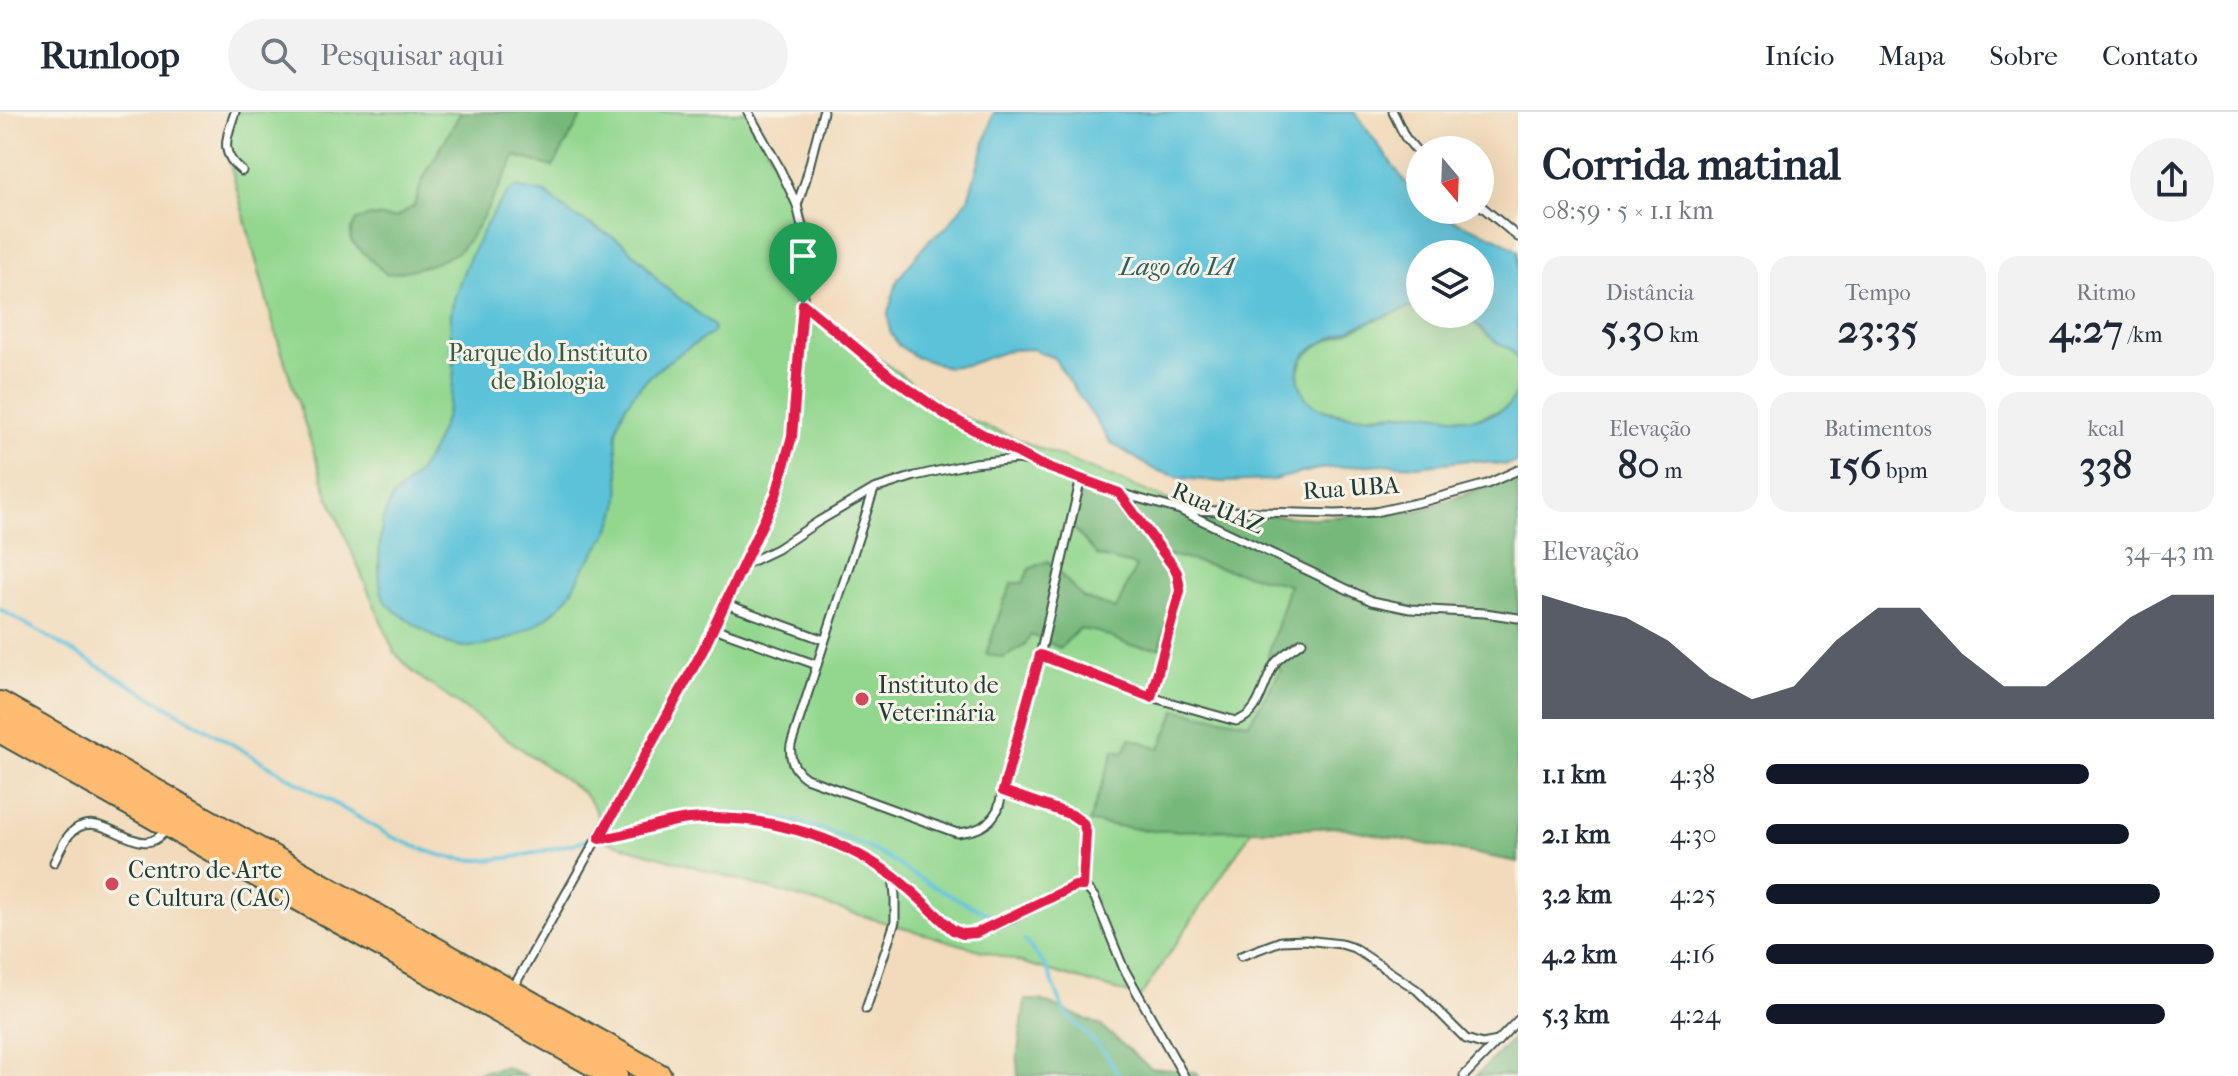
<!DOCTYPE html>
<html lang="pt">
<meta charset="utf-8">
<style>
body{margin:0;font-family:"IM FELL French Canon",serif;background:#f2f2f3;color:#1f2937;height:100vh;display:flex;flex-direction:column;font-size:30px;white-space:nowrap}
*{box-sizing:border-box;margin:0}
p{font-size:26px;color:#747a83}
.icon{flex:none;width:44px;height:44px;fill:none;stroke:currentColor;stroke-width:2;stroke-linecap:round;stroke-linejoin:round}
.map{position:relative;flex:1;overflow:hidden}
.details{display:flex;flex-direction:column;background:#fff;width:720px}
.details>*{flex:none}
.needle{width:52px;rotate:161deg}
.tools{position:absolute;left:1406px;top:24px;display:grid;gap:16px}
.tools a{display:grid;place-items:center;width:88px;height:88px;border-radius:50%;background:#fff;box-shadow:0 8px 32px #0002;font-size:40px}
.pin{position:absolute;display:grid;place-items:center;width:68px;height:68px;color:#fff;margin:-82px -34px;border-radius:50% 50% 50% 0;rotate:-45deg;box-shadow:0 0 8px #0007}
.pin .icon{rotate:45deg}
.round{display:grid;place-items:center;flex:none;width:84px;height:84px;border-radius:42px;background:#f2f2f3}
.headline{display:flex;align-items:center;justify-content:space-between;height:136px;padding:0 24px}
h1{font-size:44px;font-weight:800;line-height:60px}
.stats{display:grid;grid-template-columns:repeat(3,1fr);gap:12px;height:136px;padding:8px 24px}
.stats div{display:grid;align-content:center;border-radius:20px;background:#f2f2f3;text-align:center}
.stats b{font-size:40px;font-weight:800}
.stats small{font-size:22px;font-weight:400}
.stats p{font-size:22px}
.chart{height:224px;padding:16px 24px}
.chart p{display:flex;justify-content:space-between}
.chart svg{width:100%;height:144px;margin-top:8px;fill:#111827;opacity:.7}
ul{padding:0 24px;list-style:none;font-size:26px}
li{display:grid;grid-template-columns:128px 96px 1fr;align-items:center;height:60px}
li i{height:20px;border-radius:10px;background:#111827}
header{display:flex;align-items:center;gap:48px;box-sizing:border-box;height:112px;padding:0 40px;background:#fff;border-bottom:2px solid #e0e1e3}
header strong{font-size:38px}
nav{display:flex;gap:44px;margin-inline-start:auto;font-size:28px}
.search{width:560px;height:72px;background:#f2f2f3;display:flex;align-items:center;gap:20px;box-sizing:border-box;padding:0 28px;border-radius:44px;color:#747a83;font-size:30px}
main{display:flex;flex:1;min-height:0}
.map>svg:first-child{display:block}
</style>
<header>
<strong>Runloop</strong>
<div class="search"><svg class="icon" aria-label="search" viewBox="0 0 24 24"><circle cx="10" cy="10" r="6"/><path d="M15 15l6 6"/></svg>Pesquisar aqui</div>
<nav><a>Início</a><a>Mapa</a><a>Sobre</a><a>Contato</a></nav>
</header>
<main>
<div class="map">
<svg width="1518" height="964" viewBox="0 0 1518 964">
<rect width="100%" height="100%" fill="#f7f3e8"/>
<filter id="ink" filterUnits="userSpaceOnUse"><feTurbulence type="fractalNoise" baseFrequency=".0125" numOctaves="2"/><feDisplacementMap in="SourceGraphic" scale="16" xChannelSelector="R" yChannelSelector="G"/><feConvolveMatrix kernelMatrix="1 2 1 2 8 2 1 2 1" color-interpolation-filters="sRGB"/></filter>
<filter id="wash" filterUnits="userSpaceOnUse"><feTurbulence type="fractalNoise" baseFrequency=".006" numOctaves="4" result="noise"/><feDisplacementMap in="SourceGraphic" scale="32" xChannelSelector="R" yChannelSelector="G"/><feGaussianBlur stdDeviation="1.8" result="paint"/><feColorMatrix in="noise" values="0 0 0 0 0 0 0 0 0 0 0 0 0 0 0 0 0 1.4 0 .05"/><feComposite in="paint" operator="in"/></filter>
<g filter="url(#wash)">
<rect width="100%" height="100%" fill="#f2dbbc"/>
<g fill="#93d78f" stroke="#598a62" stroke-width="2">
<polygon points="235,0 748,0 797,93 803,119 803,192 955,302 1173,390 1395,452 1249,723 1140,885 599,727 649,628 600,708 591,690 581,679 414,561 394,540 327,381 276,222 227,41"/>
<polygon points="1420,192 1420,202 1464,202 1497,231 1510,237 1518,248 1518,273 1512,291 1502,298 1469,308 1457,307 1444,303 1399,301 1355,304 1322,298 1307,289 1297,267 1303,246 1322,231 1379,206"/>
</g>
<g fill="#76b87a" stroke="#4a7a57" stroke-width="2">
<path d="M 461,0 L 584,0 L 553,55 L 516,44 C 505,63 473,130 457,140 C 436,153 411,159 386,162 L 351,129 L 351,118 L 356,108 L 371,104 L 395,106 L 414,94 L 423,67 Z"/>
<polygon points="1518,364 1518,750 1338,715 1272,718 1153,719 1089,710 1114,638 1124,640 1130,626 1160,636 1176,598 1249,611 1281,558 1268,543 1289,473 1169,443 1167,457 1175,479 1160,536 1129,533 1098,520 1079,517 1060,536 1031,523 1024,534 1003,546 986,542 1004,489 1012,471 1023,471 1029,457 1048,449 1083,486 1116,497 1136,454 1098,444 1072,415 1083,371 1157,397 1314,406 1417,399"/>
<polygon points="1025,888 1040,888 1100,913 1150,956 1195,960 1198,964 1018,964 1017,948"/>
<polygon points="1518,922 1518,964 1476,964"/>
<polygon points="504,955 527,964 461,964"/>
</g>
<g fill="#5bc2d9" stroke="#3d8086" stroke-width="2">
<path d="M 994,0 L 1354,0 L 1406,71 L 1420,84 L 1420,98 L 1438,98 L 1452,108 L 1495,125 L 1518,139 L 1518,248 L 1510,237 L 1497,231 L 1464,202 L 1480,202 L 1480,142 L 1420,142 L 1420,192 C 1394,202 1318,224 1303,246 C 1296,257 1298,270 1303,281 C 1311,298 1338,304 1356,304 C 1377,305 1397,301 1418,301 C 1450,301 1469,315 1502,298 C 1512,293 1514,284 1518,273 L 1518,350 L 1505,353 L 1469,348 L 1418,354 L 1383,352 L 1318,357 L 1273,368 L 1223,370 L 1182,366 L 1153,357 L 1110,330 L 1054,246 L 1032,237 L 1010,238 L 967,253 L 947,255 L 916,245 L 898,233 L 890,220 L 888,201 L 898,167 L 930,127 L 945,117 L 968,87 Z"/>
<path d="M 516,75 L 546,81 L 571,102 L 622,130 L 643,150 L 660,171 L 713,213 L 714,218 L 711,222 C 680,240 638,266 622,301 C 610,328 622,357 619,385 C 617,414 601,431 585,454 C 579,464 575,476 567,486 C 545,513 503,535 468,535 C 445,535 427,520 408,508 C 400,502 391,497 385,489 C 376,473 379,423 384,405 C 385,400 389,394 391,389 C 397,378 409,372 416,363 C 430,345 439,325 446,303 C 450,289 454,271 454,256 C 453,238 449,219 451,202 C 453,175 493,88 516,75 Z"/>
</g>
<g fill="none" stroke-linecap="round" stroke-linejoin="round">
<g stroke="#5bc2d9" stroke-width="4">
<path d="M 0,497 L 392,725 C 408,731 424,739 440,743 C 491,757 546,738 595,726"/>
<path d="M 633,715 C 655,710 676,703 699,701 C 763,695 832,715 888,746 C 897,751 905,758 914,763 C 942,780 972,794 1001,809"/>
<polyline points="1024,828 1047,856 1064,899 1106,942 1119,964"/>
</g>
</g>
</g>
<g filter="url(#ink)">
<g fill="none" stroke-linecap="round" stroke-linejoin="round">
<defs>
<g id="lane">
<path d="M 235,0 C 227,25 218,40 242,59"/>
<polyline points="1393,0 1405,25 1420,43"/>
<polyline points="797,93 806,67 823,0"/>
<polyline points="1480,93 1518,125"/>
<polyline points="803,192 890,264 946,303 1037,351 1119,381 1180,398 1372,489 1410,497 1485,501 1518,506"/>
<path d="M 874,377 L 791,633 C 789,647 794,658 806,666 L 957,721 C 977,719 988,715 998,697 L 1040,543 L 1081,366"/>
<path d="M 1119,381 L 1173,454 C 1178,462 1179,470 1180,479 L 1151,585"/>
<polyline points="1183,398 1336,402 1375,400 1425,389 1487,372 1518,358"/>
<polyline points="744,453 777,437 819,409 874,377 915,364 974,351 1018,347 1029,349"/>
<polyline points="726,492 824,528"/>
<polyline points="714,516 817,553"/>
<path d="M 1040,543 L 1151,585 L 1236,609 C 1261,603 1263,568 1276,550 C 1283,542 1293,536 1302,530"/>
<polyline points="1003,679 1072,703 1083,711 1086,720 1083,774"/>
<path d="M 599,727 C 629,724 657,710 687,707 C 758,700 830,724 889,762 C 910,775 944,818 964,822 C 983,826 1055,784 1075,774 C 1086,774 1089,778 1095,786 L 1123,855 L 1184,964"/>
<path d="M 54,750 C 59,741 63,730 69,723 C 100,687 140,757 166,717"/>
<polyline points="1241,844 1281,829 1305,828 1341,832 1354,836 1417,878 1466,927 1482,932 1498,929"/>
<polyline points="513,876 703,538 776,383 792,324 797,284 803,192 803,119 797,93 779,55 748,0"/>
<polyline points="866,897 895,810 895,784 893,764"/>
<polyline points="1464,964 1518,908"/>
</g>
<g id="highway">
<polyline points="0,592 659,964"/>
<polyline points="0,618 615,964"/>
</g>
</defs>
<use href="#lane" stroke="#3f5548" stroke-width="11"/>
<use href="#highway" stroke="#3f5548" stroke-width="28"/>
<use href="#lane" stroke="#fff" stroke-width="7"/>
<use href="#highway" stroke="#ffbb71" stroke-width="24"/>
</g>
</g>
<g fill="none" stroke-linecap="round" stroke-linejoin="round" filter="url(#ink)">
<defs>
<path id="route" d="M 803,192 L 890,264 L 946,303 L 1037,351 L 1119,381 L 1173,454 L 1177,461 L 1179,471 L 1180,479 L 1151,585 L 1040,543 L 1003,679 L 1072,703 L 1083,711 L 1086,720 L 1083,774 L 1075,774 L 976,821 L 963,822 L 953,818 C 933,801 915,780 893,764 C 837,723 759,701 689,707 C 658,710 630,724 599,727 L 703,538 L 776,383 L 792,324 Z"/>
</defs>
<use href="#route" stroke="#fff" stroke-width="16"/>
<use href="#route" stroke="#e11d48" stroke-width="10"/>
</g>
<g fill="#d1495b" stroke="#f7f3e8" stroke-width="3">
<circle cx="862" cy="587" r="8"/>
<circle cx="112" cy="772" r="8"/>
</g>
<g text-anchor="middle" stroke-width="6" stroke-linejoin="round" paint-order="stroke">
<g font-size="24" fill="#365c46" stroke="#f7f3e8">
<text x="548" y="249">Parque do Instituto<tspan x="548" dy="28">de Biologia</tspan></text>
</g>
<g font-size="24" fill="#1f3d34" stroke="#f7f3e8">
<text transform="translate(1351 376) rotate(-4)" y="8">Rua UBA</text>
<text transform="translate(1218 396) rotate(23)" y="8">Rua UAZ</text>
</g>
<g font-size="24" fill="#1f3d34" stroke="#f7f3e8" text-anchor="start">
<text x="878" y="581">Instituto de<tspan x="878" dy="28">Veterinária</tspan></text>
<text x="128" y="766">Centro de Arte<tspan x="128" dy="28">e Cultura (CAC)</tspan></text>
</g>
<g font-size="26" font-style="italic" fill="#2e5e5d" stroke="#f7f3e8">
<text x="1177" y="163">Lago do IA</text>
</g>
</g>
</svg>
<div class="tools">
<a><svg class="needle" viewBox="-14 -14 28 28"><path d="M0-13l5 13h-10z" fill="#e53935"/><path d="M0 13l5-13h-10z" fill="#747a83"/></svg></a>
<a><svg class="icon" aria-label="layers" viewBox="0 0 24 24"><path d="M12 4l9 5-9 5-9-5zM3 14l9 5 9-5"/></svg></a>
</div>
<div class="pin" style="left:803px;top:192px;background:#1e9e55"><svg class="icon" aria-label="arrive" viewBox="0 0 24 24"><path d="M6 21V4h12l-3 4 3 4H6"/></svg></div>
</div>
<section class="details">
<div class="headline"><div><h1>Corrida matinal</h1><p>08:59 · 5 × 1.1 km</p></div><a class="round"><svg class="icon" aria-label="share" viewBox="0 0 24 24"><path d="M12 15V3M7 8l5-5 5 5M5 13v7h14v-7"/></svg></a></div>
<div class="stats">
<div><p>Distância</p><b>5.30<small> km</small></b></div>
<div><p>Tempo</p><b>23:35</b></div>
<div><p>Ritmo</p><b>4:27<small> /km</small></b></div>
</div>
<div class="stats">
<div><p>Elevação</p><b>80<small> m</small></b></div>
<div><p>Batimentos</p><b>156<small> bpm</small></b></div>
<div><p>kcal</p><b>338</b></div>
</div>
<div class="chart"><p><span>Elevação</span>34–43 m</p>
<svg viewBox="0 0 160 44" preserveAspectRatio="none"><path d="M0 44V6L10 10L20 13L30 20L40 31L50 38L60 34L70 20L80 10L90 10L100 24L110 34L120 34L130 24L140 13L150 6L160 6V44z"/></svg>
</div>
<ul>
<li><b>1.1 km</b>4:38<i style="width:72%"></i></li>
<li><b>2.1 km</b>4:30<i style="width:81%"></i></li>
<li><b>3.2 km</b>4:25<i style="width:88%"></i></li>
<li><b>4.2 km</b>4:16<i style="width:100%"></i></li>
<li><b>5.3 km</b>4:24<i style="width:89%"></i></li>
</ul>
</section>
</main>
